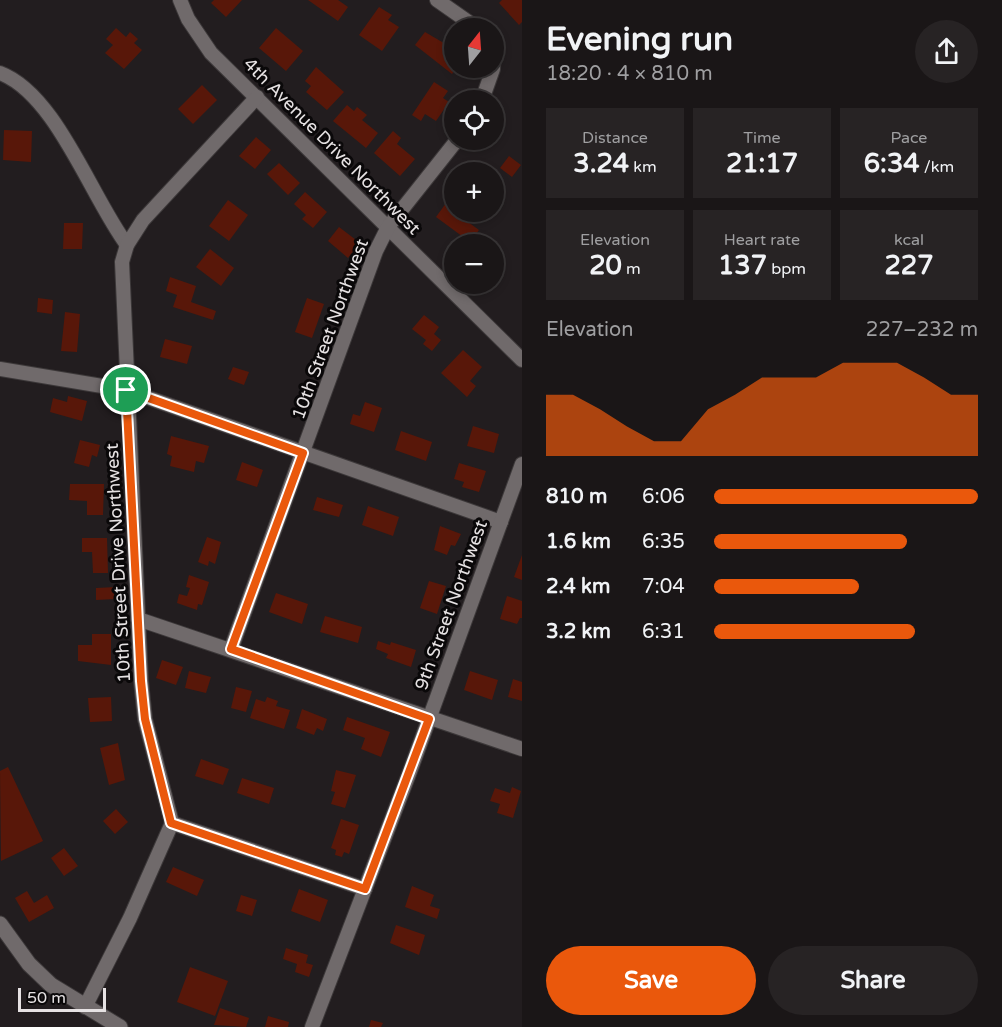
<!DOCTYPE html>
<meta charset="utf-8">
<style>
body{margin:0;font-family:"Varela Round",sans-serif;background:#272324;color:#f1f3f6;height:100vh;display:flex;flex-direction:column;font-size:22px;white-space:nowrap}
*{box-sizing:border-box;margin:0}
p{font-size:20px;color:#9f9fa1}
.icon{flex:none;width:33px;height:33px;fill:none;stroke:currentColor;stroke-width:2;stroke-linecap:round;stroke-linejoin:round}
.map{position:relative;flex:1;overflow:hidden}
.panel{display:flex;flex-direction:column;background:#1a1617;width:480px}
.panel>*{flex:none}
.needle{width:39px;rotate:17deg}
.tools{position:absolute;left:444px;top:18px;display:grid;gap:12px}
.tools a{display:grid;place-items:center;width:60px;height:60px;border-radius:50%;background:#1a1617;box-shadow:0 3px 9px #0003,0 0 0 2px #383536;font-size:30px}
.scale{position:absolute;left:18px;bottom:15px;width:88px;box-sizing:border-box;padding-left:6px;border:3px solid #e6e2e3;border-top:0;font-size:16px;line-height:21px;white-space:nowrap;color:#e6e2e3;-webkit-text-stroke:4px #0a0809;paint-order:stroke}
.pin{position:absolute;display:grid;place-items:center;width:51px;height:51px;color:#fff;margin:-26px;border:3px solid #fff;border-radius:50%;box-shadow:0 2px 6px #0007}
.round{display:grid;place-items:center;flex:none;width:63px;height:63px;border-radius:32px;background:#272324}
.summary{display:flex;align-items:center;justify-content:space-between;height:102px;padding:0 24px}
h1{font-size:33px;font-weight:800;line-height:45px}
.stats{display:grid;grid-template-columns:repeat(3,1fr);gap:9px;height:102px;padding:6px 24px}
.stats div{display:grid;align-content:center;border-radius:0px;background:#272324;text-align:center}
.stats b{font-size:26px;font-weight:800}
.stats small{font-size:16px;font-weight:400}
.stats p{font-size:16px}
.chart{height:168px;padding:12px 24px}
.chart p{display:flex;justify-content:space-between}
.chart svg{width:100%;height:108px;margin-top:6px;fill:#ea580c;opacity:.7}
.action{display:flex;gap:12px;margin-top:auto;padding:12px 24px}
.action a{flex:1;height:69px;border-radius:36px;background:#ea580c;color:#fff;font-size:24px;font-weight:800;line-height:69px;text-align:center}
.action a+a{background:#272324;color:#f1f3f6}
ul{padding:0 24px;list-style:none;font-size:20px}
li{display:grid;grid-template-columns:96px 72px 1fr;align-items:center;height:45px}
li i{height:15px;border-radius:8px;background:#ea580c}
main{display:flex;flex:1;min-height:0}
.map>svg:first-child{display:block}
</style>
<main>
<div class="map">
<svg width="522" height="1027" viewBox="0 0 522 1027">
<rect width="100%" height="100%" fill="#221d1f"/>
<g fill="#581709">
<polygon points="214,0 242,0 226,17 211,3"/>
<polygon points="308,0 338,0 348,7 338,21"/>
<polygon points="502,0 522,0 522,22 519,25 499,3"/>
<polygon points="379,7 392,15 388,20 399,27 382,51 359,35"/>
<polygon points="116,28 126,37 130,32 138,39 134,43 142,50 124,69 105,53 113,45 106,39"/>
<polygon points="276,28 303,51 286,71 259,48"/>
<polygon points="425,32 454,49 456,68 452,74 415,45"/>
<polygon points="316,67 344,92 327,110 306,92 311,86 305,81"/>
<polygon points="434,82 448,91 443,98 449,102 436,121 425,114 421,121 412,115"/>
<polygon points="202,85 217,100 193,124 178,109"/>
<polygon points="347,105 354,111 357,107 367,115 362,120 378,133 366,148 333,121"/>
<polygon points="4,130 32,131 31,162 3,160"/>
<polygon points="393,131 401,138 397,144 415,159 400,176 374,153"/>
<polygon points="256,137 271,150 255,169 239,156"/>
<polygon points="509,156 521,165 512,177 500,168"/>
<polygon points="279,163 300,183 288,195 267,174"/>
<polygon points="305,192 327,212 313,228 302,219 306,215 294,204"/>
<polygon points="454,192 454,212 459,212 457,214 479,230 470,242 436,217"/>
<polygon points="228,200 248,215 229,241 209,226"/>
<polygon points="64,223 83,223 82,249 63,249"/>
<polygon points="339,227 360,243 348,258 328,241"/>
<polygon points="210,249 234,268 221,286 196,267"/>
<polygon points="170,277 196,286 191,302 216,311 213,320 173,307 177,295 166,291"/>
<polygon points="38,298 53,300 52,314 37,312"/>
<polygon points="307,298 324,304 312,338 295,332"/>
<polygon points="65,312 80,314 77,352 61,351"/>
<polygon points="424,315 439,327 434,334 441,340 432,351 423,344 426,340 412,329"/>
<polygon points="165,339 192,346 187,364 160,357"/>
<polygon points="463,350 482,367 470,381 476,386 467,397 441,373"/>
<polygon points="233,367 249,372 244,385 228,379"/>
<polygon points="68,396 87,401 82,421 50,412 53,398 67,402"/>
<polygon points="365,402 382,408 374,432 350,424 353,414 360,416"/>
<polygon points="473,426 499,434 494,453 467,446"/>
<polygon points="401,431 432,442 426,461 395,450"/>
<polygon points="171,436 209,446 204,463 196,461 194,472 170,466 172,456 167,454"/>
<polygon points="80,440 100,445 97,457 92,455 89,467 74,463"/>
<polygon points="242,462 263,470 257,487 236,480"/>
<polygon points="459,463 486,471 479,492 462,487 464,482 454,479"/>
<polygon points="70,484 104,484 103,515 87,515 87,501 69,500"/>
<polygon points="317,497 343,505 339,517 313,510"/>
<polygon points="368,506 399,517 393,536 362,525"/>
<polygon points="440,526 461,534 455,546 451,545 447,555 434,550"/>
<polygon points="207,537 221,542 215,564 209,561 208,566 198,562"/>
<polygon points="82,538 107,538 108,573 93,573 92,552 82,552"/>
<polygon points="522,555 522,580 514,577"/>
<polygon points="189,575 209,582 202,605 198,604 197,610 177,603 179,594 187,596 190,588 186,587"/>
<polygon points="429,581 446,586 437,614 420,608"/>
<polygon points="116,587 116,599 96,600 96,588"/>
<polygon points="276,593 308,604 302,624 269,612"/>
<polygon points="507,596 522,601 522,618 520,618 517,624 500,619"/>
<polygon points="325,616 362,627 358,643 320,632"/>
<polygon points="92,634 111,634 111,665 78,661 78,645 92,645"/>
<polygon points="378,641 390,645 391,642 416,650 411,667 386,658 388,654 376,649"/>
<polygon points="162,660 183,667 176,685 156,678"/>
<polygon points="189,671 211,677 206,693 185,688"/>
<polygon points="470,671 498,680 492,700 464,690"/>
<polygon points="513,679 522,682 522,701 508,697"/>
<polygon points="236,687 252,691 246,712 231,708"/>
<polygon points="111,697 112,721 90,722 88,698"/>
<polygon points="267,697 278,701 276,706 290,710 284,729 250,718 256,699 265,702"/>
<polygon points="302,709 327,719 323,731 317,728 314,735 296,728"/>
<polygon points="347,717 390,732 381,757 361,749 365,738 343,730"/>
<polygon points="118,743 125,780 109,785 100,748"/>
<polygon points="201,759 229,769 223,785 195,776"/>
<polygon points="8,767 43,841 1,861 0,771"/>
<polygon points="336,770 356,775 345,808 331,804 335,792 331,791"/>
<polygon points="242,778 274,788 269,804 237,793"/>
<polygon points="512,787 521,791 513,818 497,813 500,804 490,801 495,788 510,793"/>
<polygon points="116,809 128,822 115,834 103,821"/>
<polygon points="341,819 359,825 349,854 344,852 342,857 335,855 336,850 331,848"/>
<polygon points="64,848 78,866 64,876 51,858"/>
<polygon points="173,867 204,880 197,896 166,882"/>
<polygon points="412,886 434,895 430,906 440,909 437,919 405,907"/>
<polygon points="299,889 328,900 320,922 291,911"/>
<polygon points="27,891 34,903 47,895 54,908 29,922 15,898"/>
<polygon points="241,895 257,900 252,916 236,911"/>
<polygon points="396,925 425,935 419,955 390,943"/>
<polygon points="286,948 308,955 306,963 313,965 309,977 295,972 297,964 283,959"/>
<polygon points="190,967 228,981 215,1016 177,1002"/>
<polygon points="220,1008 249,1018 246,1027 214,1025"/>
<polygon points="268,1016 289,1022 288,1027 265,1027"/>
<polygon points="371,1020 383,1023 381,1027 369,1027"/>
</g>
<g fill="none" stroke-linecap="round" stroke-linejoin="round">
<defs>
<g id="street">
<polyline points="180,0 188,19 211,53 522,360"/>
<polyline points="437,0 477,28"/>
<path d="M 0,73 C 56,94 91,197 127,245"/>
<polyline points="482,100 493,69 494,44"/>
<polyline points="0,369 126,390 501,522"/>
<polyline points="138,619 522,749"/>
<polyline points="231,649 376,251 388,227 457,140"/>
<polyline points="172,823 145,719 141,681 122,262 127,245 143,220 257,97"/>
<polyline points="172,823 365,889"/>
<polyline points="85,1007 130,918 172,823"/>
<polyline points="312,1027 409,774 522,464"/>
</g>
<polyline id="secondary" points="0,924 29,964 51,985 120,1027"/>
</defs>
<use href="#street" stroke="#3c3839" stroke-width="16"/>
<use href="#secondary" stroke="#3c3839" stroke-width="17"/>
<use href="#street" stroke="#706a6b" stroke-width="14"/>
<use href="#secondary" stroke="#706a6b" stroke-width="15"/>
</g>
<g fill="none" stroke-linecap="round" stroke-linejoin="round">
<defs>
<polygon id="route" points="126,390 303,453 231,649 429,719 365,889 171,823 145,719 141,681"/>
</defs>
<use href="#route" stroke="#fff" stroke-width="12"/>
<use href="#route" stroke="#ea580c" stroke-width="8"/>
</g>
<g text-anchor="middle" stroke-width="6" stroke-linejoin="round" paint-order="stroke">
<g font-size="18" fill="#e6e2e3" stroke="#0a0809">
<text transform="translate(332 146) rotate(45)" y="6">4th Avenue Drive Northwest</text>
<text transform="translate(330 329) rotate(-70)" y="6">10th Street Northwest</text>
<text transform="translate(118 563) rotate(-93)" y="6">10th Street Drive Northwest</text>
<text transform="translate(451 605) rotate(-70)" y="6">9th Street Northwest</text>
</g>
</g>
</svg>
<div class="tools">
<a><svg class="needle" viewBox="-14 -14 28 28"><path d="M0-13l5 13h-10z" fill="#e53935"/><path d="M0 13l5-13h-10z" fill="#9f9fa1"/></svg></a>
<a><svg class="icon" aria-label="locate" viewBox="0 0 24 24"><circle cx="12" cy="12" r="6"/><path d="M12 2v4M12 18v4M2 12h4M18 12h4"/></svg></a>
<a>+</a>
<a>−</a>
</div>
<div class="scale">50 m</div>
<div class="pin" style="left:126px;top:390px;background:#1e9e55"><svg class="icon" aria-label="arrive" viewBox="0 0 24 24"><path d="M6 21V4h12l-3 4 3 4H6"/></svg></div>
</div>
<section class="panel">
<div class="summary"><div><h1>Evening run</h1><p>18:20 · 4 × 810 m</p></div><a class="round"><svg class="icon" aria-label="share" viewBox="0 0 24 24"><path d="M12 15V3M7 8l5-5 5 5M5 13v7h14v-7"/></svg></a></div>
<div class="stats">
<div><p>Distance</p><b>3.24<small> km</small></b></div>
<div><p>Time</p><b>21:17</b></div>
<div><p>Pace</p><b>6:34<small> /km</small></b></div>
</div>
<div class="stats">
<div><p>Elevation</p><b>20<small> m</small></b></div>
<div><p>Heart rate</p><b>137<small> bpm</small></b></div>
<div><p>kcal</p><b>227</b></div>
</div>
<div class="chart"><p><span>Elevation</span>227–232 m</p>
<svg viewBox="0 0 160 44" preserveAspectRatio="none"><path d="M0 44V19L10 19L20 25L30 32L40 38L50 38L60 25L70 19L80 12L90 12L100 12L110 6L120 6L130 6L140 12L150 19L160 19V44z"/></svg>
</div>
<ul>
<li><b>810 m</b>6:06<i style="width:100%"></i></li>
<li><b>1.6 km</b>6:35<i style="width:73%"></i></li>
<li><b>2.4 km</b>7:04<i style="width:55%"></i></li>
<li><b>3.2 km</b>6:31<i style="width:76%"></i></li>
</ul>
<div class="action"><a>Save</a><a>Share</a></div>
</section>
</main>
